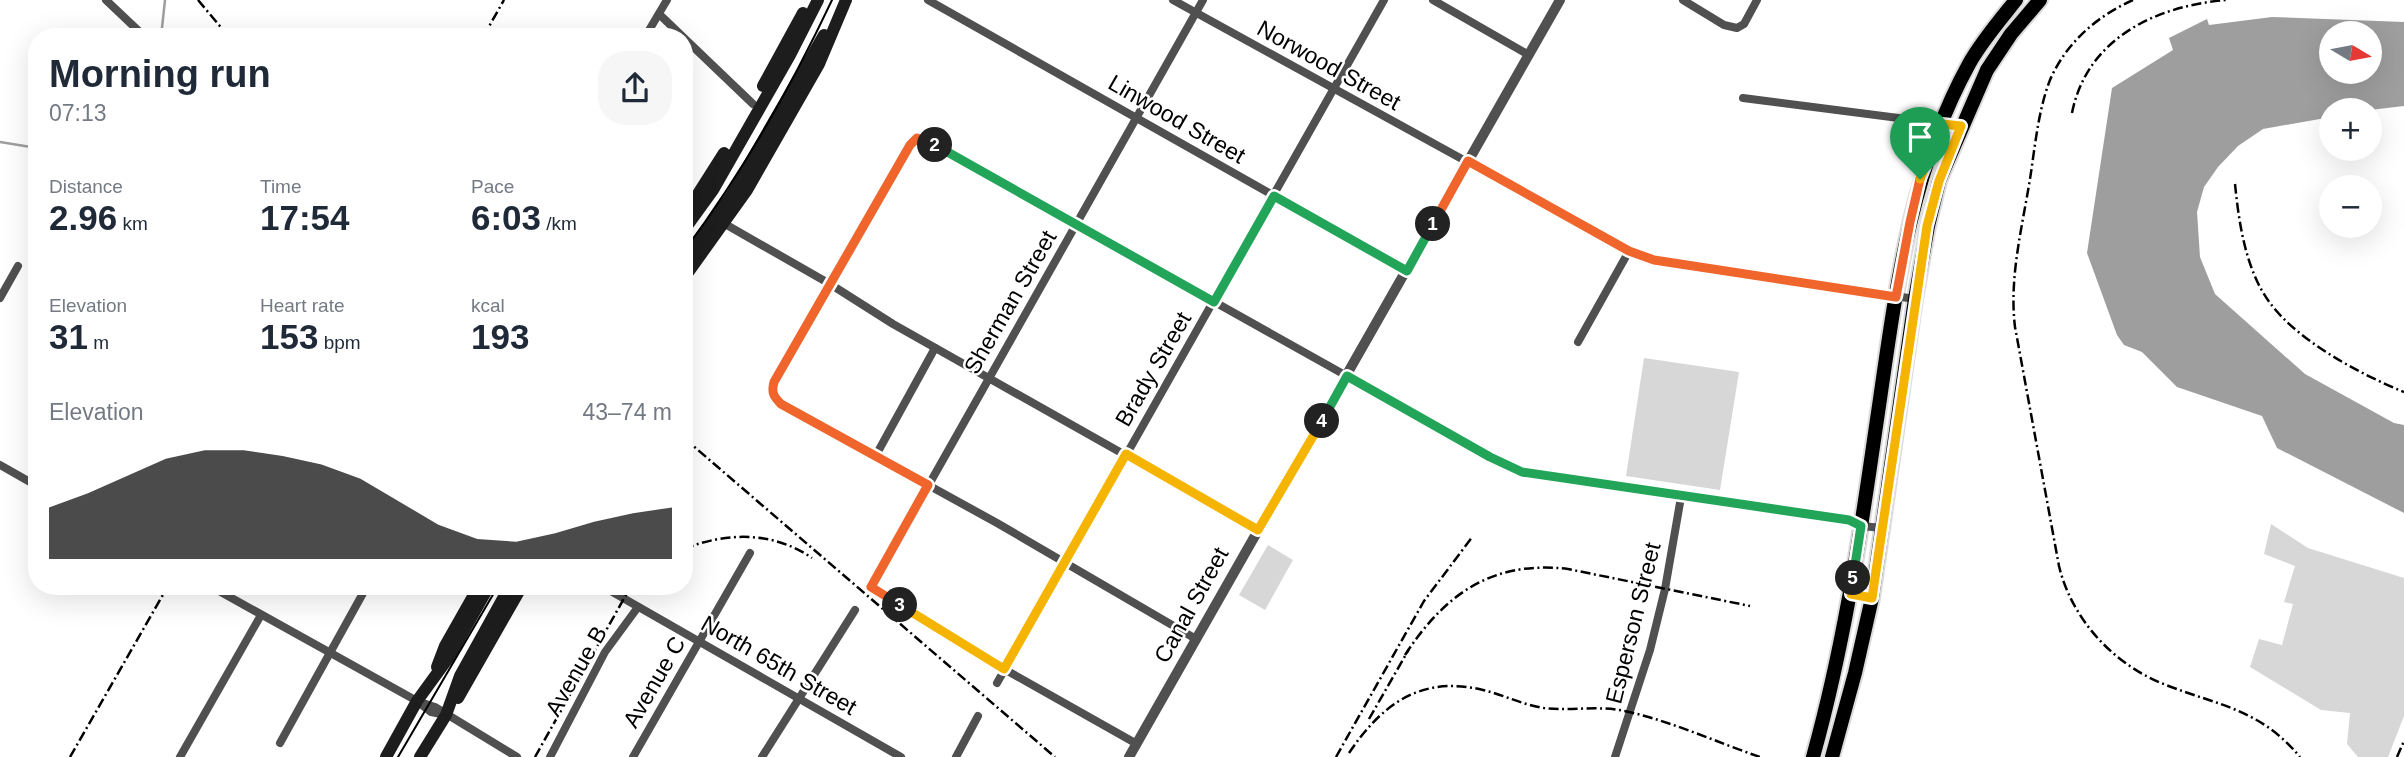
<!DOCTYPE html>
<meta charset="utf-8">
<style>
body{margin:0;font-family:Helvetica,sans-serif;background:#f6f6f7;color:#1f2937;height:100vh;display:flex;flex-direction:column;font-size:26px;white-space:nowrap}
*{box-sizing:border-box;margin:0}
p{font-size:23px;color:#747a83}
.icon{flex:none;width:38px;height:38px;fill:none;stroke:currentColor;stroke-width:2;stroke-linecap:round;stroke-linejoin:round}
.map{position:relative;flex:1;overflow:hidden}
.panel{position:absolute;left:28px;top:28px;width:665px;height:567px;display:flex;flex-direction:column;background:#fff;border-radius:28px;box-shadow:0 7px 28px #0002}
.panel>*{flex:none}
.needle{width:46px;rotate:100deg}
.controls{position:absolute;left:2319px;top:21px;display:grid;gap:14px}
.controls a{display:grid;place-items:center;width:63px;height:63px;border-radius:50%;background:#fff;box-shadow:0 7px 28px #0002;font-size:35px}
.pin{position:absolute;display:grid;place-items:center;width:60px;height:60px;color:#fff;margin:-72px -30px;border-radius:50% 50% 50% 0;rotate:-45deg;box-shadow:0 0 7px #0007}
.pin .icon{rotate:45deg}
.km{position:absolute;width:35px;height:35px;margin:-18px;border-radius:50%;background:#222;color:#fff;font-size:19px;line-height:35px;text-align:center}
.round{display:grid;place-items:center;flex:none;width:74px;height:74px;border-radius:28px;background:#f6f6f7}
.headline{display:flex;align-items:center;justify-content:space-between;height:119px;padding:0 21px}
h1{font-size:38px;font-weight:700;line-height:52px}
.stats{display:grid;grid-template-columns:repeat(3,1fr);gap:10px;height:119px;padding:7px 21px}
.stats div{display:grid;align-content:center}
.stats b{font-size:35px;font-weight:700}
.stats small{font-size:19px;font-weight:400}
.stats p{font-size:19px}
.chart{height:196px;padding:14px 21px}
.chart p{display:flex;justify-content:space-between}
.chart svg{width:100%;height:126px;margin-top:7px;fill:#000;opacity:.7}
.map>svg:first-child{display:block}
</style>
<div class="map">
<svg width="2404" height="757" viewBox="0 0 2404 757">
<rect width="100%" height="100%" fill="#fff"/>
<g fill="#d7d7d7">
<polygon points="1644,358 1739,372 1720,490 1626,476"/>
<polygon points="2271,524 2308,548 2404,578 2404,716 2388,757 2358,757 2347,744 2350,713 2321,710 2250,667 2259,639 2282,645 2293,604 2284,602 2295,566 2264,554"/>
<polygon points="1268,545 1293,560 1265,610 1239,595"/>
</g>
<path fill="#9e9e9e" fill-rule="evenodd" d="M 2272,17 L 2404,22 L 2404,106 L 2370,110 L 2331,110 L 2331,117 L 2263,129 L 2238,146 L 2218,167 L 2204,187 L 2197,212 L 2200,257 L 2215,294 L 2305,374 L 2394,423 L 2404,425 L 2404,513 L 2277,448 L 2262,416 L 2177,387 L 2142,352 L 2124,345 L 2117,335 L 2087,253 L 2112,88 L 2173,50 L 2169,38 L 2207,19 L 2209,25 ZM 2331,33 L 2370,33 L 2370,72 L 2331,72 Z"/>
<g fill="none" stroke-linecap="round" stroke-linejoin="round">
<g stroke="#9e9e9e" stroke-width="2.5">
<polyline points="161,37 165,0"/>
<polyline points="0,142 37,148"/>
</g>
<defs>
<g id="primary">
<path d="M 1813,757 C 1843,649 1859,544 1875,433 C 1894,308 1906,178 1969,64 C 1981,42 2000,20 2016,0"/>
<polyline points="1832,757 1855,673 1872,598 1915,299 1928,226 1939,181 1987,70 2011,34 2040,0"/>
</g>
</defs>
<use href="#primary" stroke="#dbdbdb" stroke-width="18"/>
<g stroke="#505050" stroke-width="8">
<polyline points="106,0 145,37"/>
<polyline points="928,0 1407,271"/>
<polyline points="1173,0 1629,251 1654,260 1915,299"/>
<polyline points="1433,0 1529,55"/>
<polyline points="1683,0 1724,25 1737,28 1744,24 1757,0"/>
<polyline points="659,14 683,37"/>
<polyline points="645,37 667,0"/>
<polyline points="684,38 753,104"/>
<polyline points="1743,98 1961,126"/>
<polyline points="725,224 830,284 893,324 1258,530"/>
<polyline points="0,298 18,266"/>
<polyline points="1578,342 1629,251"/>
<polyline points="875,457 935,348"/>
<polyline points="0,465 37,486"/>
<polyline points="210,586 417,701 431,712 446,715"/>
<polyline points="602,586 901,757"/>
<path d="M 1196,639 L 997,523 L 781,404 C 774,397 771,393 774,382 L 910,145 L 917,138 L 929,142 L 1511,468 L 1531,474 L 1849,520 L 1861,526 L 1883,528"/>
<polyline points="997,683 1384,0"/>
<polyline points="417,701 435,707 517,757"/>
<polyline points="280,743 367,586"/>
<polyline points="1137,744 1004,669 871,587 1203,0"/>
<polyline points="180,757 261,615"/>
<polyline points="550,757 605,652 638,607"/>
<polyline points="633,757 750,553"/>
<polyline points="762,757 855,610"/>
<polyline points="956,757 978,716"/>
<polyline points="1615,757 1650,650 1665,589 1681,497"/>
</g>
<polyline stroke="#505050" stroke-width="10" points="1129,757 1560,0"/>
<g stroke="#1d1d1d" stroke-width="12">
<polyline points="763,86 803,13"/>
<polyline points="684,216 724,153"/>
<polyline points="684,230 713,190 790,55 818,0"/>
<polyline points="684,260 731,196 824,35"/>
<polyline points="684,278 747,190 819,64 846,0"/>
<polyline points="437,667 445,646 479,586"/>
<polyline points="458,698 522,586"/>
<polyline points="386,757 417,701 449,657 489,586"/>
<polyline points="420,757 446,715 460,676 510,586"/>
</g>
<use href="#primary" stroke="#000" stroke-width="14"/>
<g stroke="#000" stroke-width="2">
<path d="M 684,251 C 740,176 792,85 832,0"/>
<polyline points="398,757 498,586"/>
</g>
<g stroke="#000" stroke-width="2.5" stroke-dasharray="10 3.5 2 3.5" stroke-linecap="butt">
<polyline points="198,0 229,37"/>
<path d="M 2133,0 C 2097,16 2066,43 2050,80 C 2038,111 2035,147 2030,179 C 2022,228 2009,278 2015,327 L 2059,566 C 2072,620 2114,665 2166,685 C 2220,706 2260,709 2300,757"/>
<polyline points="483,37 504,0"/>
<path d="M 2072,113 C 2087,38 2156,6 2226,0"/>
<path d="M 2235,184 C 2239,224 2246,271 2270,303 C 2299,342 2360,374 2404,392"/>
<polyline points="684,438 1055,757"/>
<path d="M 684,549 C 726,532 773,531 812,558"/>
<path d="M 1405,655 C 1445,594 1492,560 1568,569 L 1750,606"/>
<polyline points="1369,719 1409,649"/>
<path d="M 1349,753 C 1382,704 1421,675 1483,690 C 1504,695 1523,705 1544,708 C 1569,711 1594,706 1619,710 C 1664,718 1716,742 1760,757"/>
<polyline points="70,757 168,586"/>
<polyline points="535,757 631,586"/>
<polyline points="1336,757 1424,601 1473,536"/>
<polyline points="2397,757 2404,741"/>
</g>
</g>
<g fill="none" stroke-linecap="round" stroke-linejoin="round">
<defs>
<polyline id="split-1" points="1433,224 1468,161 1629,251 1654,260 1896,297 1910,222 1920,179"/>
<polyline id="split-2" points="935,145 1214,302 1274,196 1407,271 1433,224"/>
<path id="split-3" d="M 900,605 L 871,587 L 928,485 L 781,404 C 774,397 771,393 774,382 L 910,145 L 917,138 L 935,145"/>
<polyline id="split-4" points="900,605 1004,669 1126,454 1258,530 1322,421"/>
<polyline id="split-5" points="1322,421 1347,376 1490,457 1522,472 1849,520 1861,526 1853,578"/>
<polyline id="split-6" points="1853,578 1851,594 1872,598 1927,226 1939,181 1961,126 1942,124 1920,179"/>
</defs>
<use href="#split-1" stroke="#fff" stroke-width="14"/>
<use href="#split-2" stroke="#fff" stroke-width="14"/>
<use href="#split-3" stroke="#fff" stroke-width="14"/>
<use href="#split-4" stroke="#fff" stroke-width="14"/>
<use href="#split-5" stroke="#fff" stroke-width="14"/>
<use href="#split-6" stroke="#fff" stroke-width="14"/>
<use href="#split-1" stroke="#f0652b" stroke-width="9"/>
<use href="#split-2" stroke="#22a559" stroke-width="9"/>
<use href="#split-3" stroke="#f0652b" stroke-width="9"/>
<use href="#split-4" stroke="#f5b400" stroke-width="9"/>
<use href="#split-5" stroke="#22a559" stroke-width="9"/>
<use href="#split-6" stroke="#f5b400" stroke-width="9"/>
</g>
<g text-anchor="middle" stroke-width="5" stroke-linejoin="round" paint-order="stroke">
<g font-size="23" fill="#000" stroke="#fff">
<text transform="translate(1329 65) rotate(29)" y="8">Norwood Street</text>
<text transform="translate(1177 119) rotate(30)" y="8">Linwood Street</text>
<text transform="translate(1010 302) rotate(-60)" y="8">Sherman Street</text>
<text transform="translate(1153 369) rotate(-60)" y="8">Brady Street</text>
<text transform="translate(1191 605) rotate(-61)" y="8">Canal Street</text>
<text transform="translate(1633 623) rotate(-76)" y="8">Esperson Street</text>
<text transform="translate(779 665) rotate(30)" y="8">North 65th Street</text>
<text transform="translate(576 671) rotate(-60)" y="8">Avenue B</text>
<text transform="translate(654 682) rotate(-60)" y="8">Avenue C</text>
</g>
</g>
</svg>
<div class="controls">
<a><svg class="needle" viewBox="-14 -14 28 28"><path d="M0-13l5 13h-10z" fill="#e53935"/><path d="M0 13l5-13h-10z" fill="#747a83"/></svg></a>
<a>+</a>
<a>−</a>
</div>
<div class="pin" style="left:1920px;top:179px;background:#1e9e55"><svg class="icon" aria-label="arrive" viewBox="0 0 24 24"><path d="M6 21V4h12l-3 4 3 4H6"/></svg></div>
<b class="km" style="left:1433px;top:224px">1</b>
<b class="km" style="left:935px;top:145px">2</b>
<b class="km" style="left:900px;top:605px">3</b>
<b class="km" style="left:1322px;top:421px">4</b>
<b class="km" style="left:1853px;top:578px">5</b>
<section class="panel">
<div class="headline"><div><h1>Morning run</h1><p>07:13</p></div><a class="round"><svg class="icon" aria-label="share" viewBox="0 0 24 24"><path d="M12 15V3M7 8l5-5 5 5M5 13v7h14v-7"/></svg></a></div>
<div class="stats">
<div><p>Distance</p><b>2.96<small> km</small></b></div>
<div><p>Time</p><b>17:54</b></div>
<div><p>Pace</p><b>6:03<small> /km</small></b></div>
</div>
<div class="stats">
<div><p>Elevation</p><b>31<small> m</small></b></div>
<div><p>Heart rate</p><b>153<small> bpm</small></b></div>
<div><p>kcal</p><b>193</b></div>
</div>
<div class="chart"><p><span>Elevation</span>43–74 m</p>
<svg viewBox="0 0 160 44" preserveAspectRatio="none"><path d="M0 44V26L10 21L20 15L30 9L40 6L50 6L60 8L70 11L80 16L90 24L100 32L110 37L120 38L130 35L140 31L150 28L160 26V44z"/></svg>
</div>
</section>
</div>
